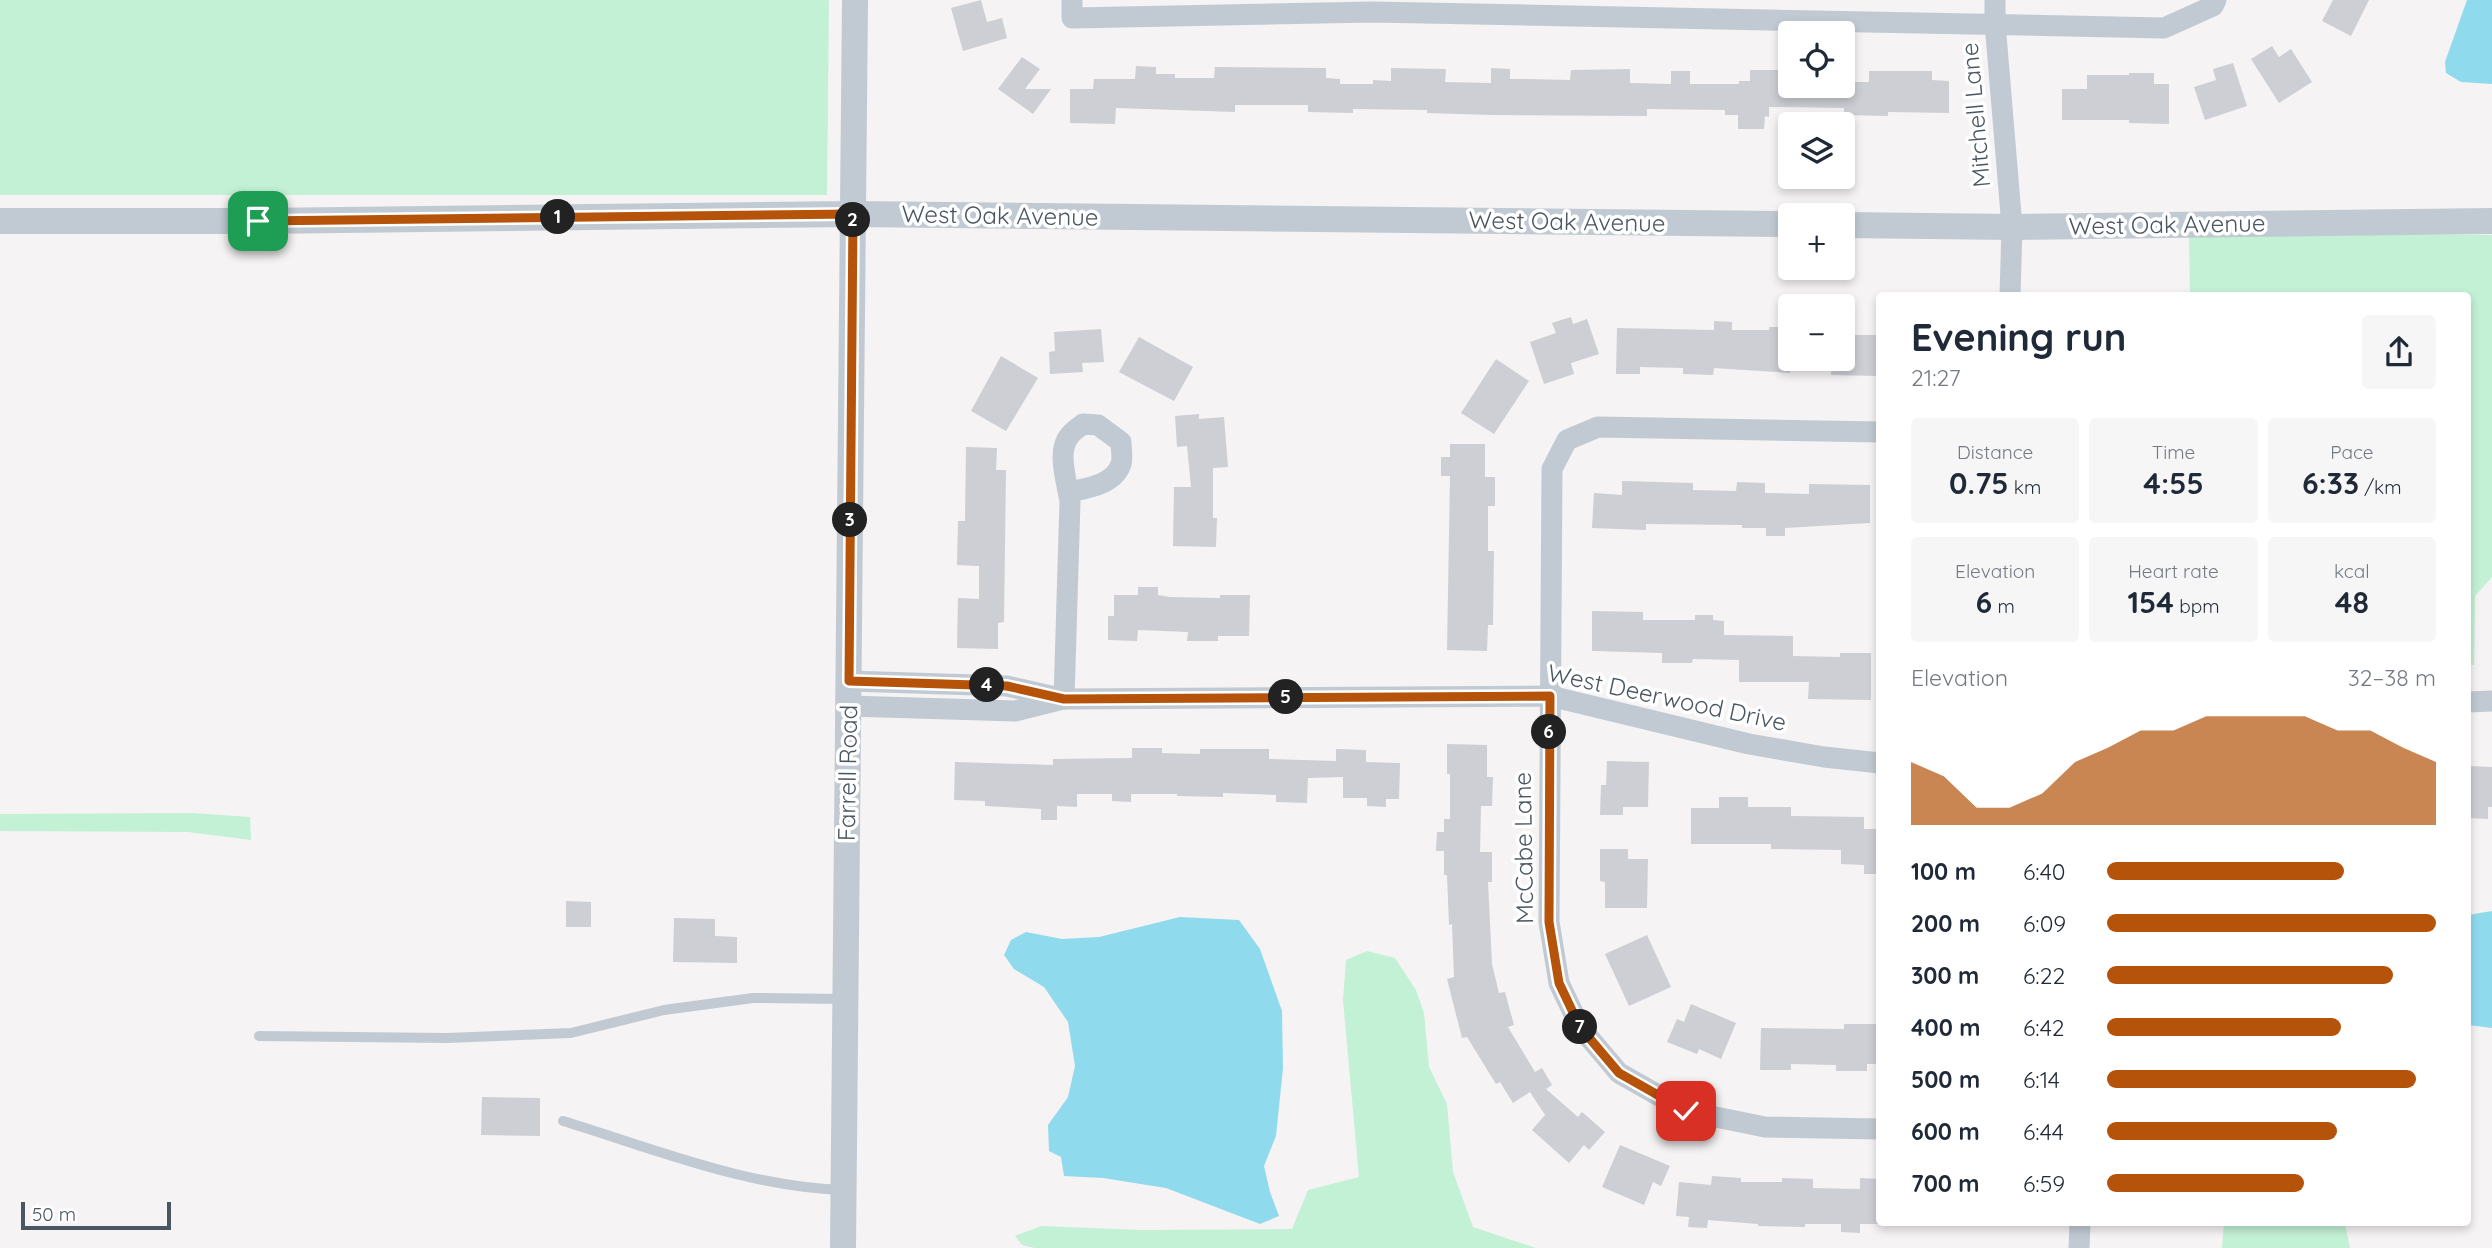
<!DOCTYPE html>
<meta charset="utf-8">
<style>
body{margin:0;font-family:Quicksand,sans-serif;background:#f6f6f7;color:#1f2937;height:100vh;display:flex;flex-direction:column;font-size:26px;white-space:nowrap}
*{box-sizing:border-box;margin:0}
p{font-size:23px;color:#747a83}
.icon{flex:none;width:38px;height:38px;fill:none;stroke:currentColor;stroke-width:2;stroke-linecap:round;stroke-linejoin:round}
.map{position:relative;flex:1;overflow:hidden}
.details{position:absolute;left:1876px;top:292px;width:595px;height:934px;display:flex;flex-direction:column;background:#fff;border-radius:7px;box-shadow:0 4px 10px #0003}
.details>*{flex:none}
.controls{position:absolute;left:1778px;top:21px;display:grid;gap:14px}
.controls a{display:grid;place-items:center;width:77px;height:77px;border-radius:7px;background:#fff;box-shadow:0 4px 10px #0003;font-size:35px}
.scale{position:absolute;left:21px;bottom:18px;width:150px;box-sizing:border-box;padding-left:7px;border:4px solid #4a5661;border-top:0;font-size:19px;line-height:24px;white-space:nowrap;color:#4a5661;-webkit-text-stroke:5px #fff;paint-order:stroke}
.pin{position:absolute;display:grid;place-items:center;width:60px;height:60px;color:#fff;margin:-30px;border-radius:14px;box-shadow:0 4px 10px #0006}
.km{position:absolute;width:35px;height:35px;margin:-18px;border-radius:50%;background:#222;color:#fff;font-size:19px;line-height:35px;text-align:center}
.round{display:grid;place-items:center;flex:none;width:74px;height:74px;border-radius:7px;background:#f6f6f7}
.headline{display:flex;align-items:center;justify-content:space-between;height:119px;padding:0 35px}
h1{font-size:38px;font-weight:700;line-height:52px}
.figures{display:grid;grid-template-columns:repeat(3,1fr);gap:10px;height:119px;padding:7px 35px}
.figures div{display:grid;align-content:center;border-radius:7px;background:#f6f6f7;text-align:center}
.figures b{font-size:30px;font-weight:700}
.figures small{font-size:19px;font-weight:400}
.figures p{font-size:19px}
.chart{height:196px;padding:14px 35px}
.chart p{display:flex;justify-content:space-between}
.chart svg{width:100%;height:126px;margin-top:7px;fill:#b45309;opacity:.7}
ul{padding:0 35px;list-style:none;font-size:23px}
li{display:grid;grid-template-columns:112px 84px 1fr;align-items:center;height:52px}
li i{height:18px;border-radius:9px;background:#b45309}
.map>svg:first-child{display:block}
</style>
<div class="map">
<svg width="2492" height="1248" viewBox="0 0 2492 1248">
<rect width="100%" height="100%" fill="#f5f3f3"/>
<g fill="#c3f1d5">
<polygon points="0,0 829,0 827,195 0,195"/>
<polygon points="2189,233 2492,235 2492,577 2475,596 2474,665 2468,665 2468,296 2190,296"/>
<polygon points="192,813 250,817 251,840 188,832 0,831 0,814"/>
<polygon points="1367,951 1395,958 1416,990 1424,1013 1429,1067 1447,1104 1453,1172 1473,1227 1536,1248 1035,1248 1022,1245 1015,1236 1041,1226 1141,1230 1292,1229 1308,1190 1359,1177 1343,1000 1346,960"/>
<polygon points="2224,1223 2345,1223 2350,1248 2222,1248"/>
</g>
<g fill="#90daee">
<polygon points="2467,0 2492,0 2492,84 2461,82 2446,73 2445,62"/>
<polygon points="2492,911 2492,1028 2468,1025 2468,915"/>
<polygon points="1180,917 1239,920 1260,949 1282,1011 1283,1068 1276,1136 1264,1166 1270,1192 1279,1216 1260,1224 1166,1188 1103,1178 1064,1176 1061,1157 1049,1151 1048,1125 1068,1097 1075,1066 1068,1022 1044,987 1014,969 1004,955 1011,940 1026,932 1062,939 1099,937"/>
</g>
<g fill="#cdcfd5">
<polygon points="981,0 987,22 1002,18 1007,38 963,51 951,8"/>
<polygon points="2333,0 2369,0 2351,36 2322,21"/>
<polygon points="2272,46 2279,57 2291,49 2312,82 2279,103 2251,59"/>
<polygon points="1022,57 1040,69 1025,89 1051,89 1033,114 998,89"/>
<polygon points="2233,63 2247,106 2205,120 2194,87 2216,80 2213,69"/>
<polygon points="1136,66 1156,67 1156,74 1175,74 1175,78 1214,78 1215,67 1326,68 1326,78 1340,79 1340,84 1373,84 1373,80 1391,81 1391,68 1446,69 1445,82 1491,83 1491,68 1510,69 1510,79 1527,79 1570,80 1571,70 1630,69 1630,83 1671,84 1671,71 1690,71 1690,84 1739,84 1739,81 1750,81 1750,70 1790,70 1790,86 1844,86 1844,82 1869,82 1869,71 1932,71 1932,80 1949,81 1949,113 1888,112 1888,116 1844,115 1844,108 1769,107 1769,117 1765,116 1764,129 1738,129 1738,115 1725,115 1725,110 1647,109 1647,116 1491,115 1427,113 1427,110 1353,109 1353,113 1308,112 1308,105 1235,105 1235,112 1116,108 1115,124 1070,123 1070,89 1093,89 1094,79 1135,79"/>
<polygon points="2129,73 2154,73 2154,84 2169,84 2169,124 2129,123 2129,120 2062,120 2062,89 2087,89 2087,75 2129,75"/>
<polygon points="1571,317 1573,324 1587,319 1599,354 1571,363 1574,374 1544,384 1530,342 1556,333 1552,323"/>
<polygon points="1714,321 1732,322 1732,330 1769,330 1769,327 1790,327 1790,373 1714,368 1713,375 1683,374 1683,368 1640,367 1640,374 1616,374 1617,328 1714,330"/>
<polygon points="1101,329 1104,362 1082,363 1083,372 1050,374 1049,352 1055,351 1054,332"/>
<polygon points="1843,335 1880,335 1880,376 1831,375 1832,359 1843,359"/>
<polygon points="1139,337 1193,367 1174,401 1119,372"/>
<polygon points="1001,356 1038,378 1006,431 971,411"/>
<polygon points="1496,359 1529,381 1494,434 1461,413"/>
<polygon points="1199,414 1199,419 1224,417 1228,467 1213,468 1213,518 1217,518 1216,547 1173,546 1174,487 1191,487 1187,446 1177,447 1175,416"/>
<polygon points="1450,444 1485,444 1485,477 1495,477 1495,506 1488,506 1488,551 1494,551 1493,625 1488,625 1487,651 1447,650 1450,476 1441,476 1441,457 1450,457"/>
<polygon points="966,447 997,448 996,470 1006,470 1004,622 998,623 998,649 957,648 958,598 979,599 979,566 957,565 958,521 965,521"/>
<polygon points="1622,481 1693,483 1693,490 1736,491 1737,482 1765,483 1765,493 1809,494 1809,484 1870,485 1870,523 1785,528 1785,536 1766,536 1766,528 1742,528 1742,525 1646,524 1646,530 1592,528 1594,493 1622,495"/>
<polygon points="1138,587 1158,587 1158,595 1170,597 1220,598 1220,595 1250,595 1249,636 1218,636 1218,641 1187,641 1188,632 1138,630 1137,641 1108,640 1108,616 1114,616 1114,595 1138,595"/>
<polygon points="1592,611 1643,612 1643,620 1695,620 1695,615 1713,615 1713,620 1724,621 1724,635 1793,636 1793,656 1840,657 1840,653 1871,653 1871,700 1808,699 1809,682 1739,682 1739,660 1693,659 1692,663 1662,663 1662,653 1592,651"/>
<polygon points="1447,744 1487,745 1487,777 1493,777 1492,806 1481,806 1480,852 1492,852 1492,882 1488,882 1492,964 1499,993 1505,992 1514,1025 1508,1027 1535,1072 1542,1068 1552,1085 1546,1089 1578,1117 1582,1112 1605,1132 1589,1150 1584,1145 1569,1163 1532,1130 1545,1115 1530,1092 1513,1103 1500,1082 1496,1084 1467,1037 1462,1038 1447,979 1454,977 1452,924 1449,925 1447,875 1444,875 1444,851 1436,851 1437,832 1444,832 1444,819 1450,819 1450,774 1447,774"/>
<polygon points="1132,748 1162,748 1162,753 1200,754 1200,749 1269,749 1269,759 1336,761 1336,749 1366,750 1366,762 1400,763 1399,799 1386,799 1386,807 1367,806 1367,798 1343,798 1343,777 1308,778 1307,803 1276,802 1276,795 1223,793 1223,797 1177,796 1177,794 1131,794 1131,802 1112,801 1112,794 1077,794 1077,807 1057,806 1057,820 1041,820 1041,809 985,806 985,801 954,800 955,762 1053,765 1053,759 1132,758"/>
<polygon points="1607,761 1649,762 1648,807 1623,807 1623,815 1600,815 1601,785 1606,785"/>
<polygon points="2468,766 2492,767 2492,807 2488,807 2488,819 2468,818"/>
<polygon points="1719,797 1748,797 1748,807 1791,807 1791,816 1864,817 1864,829 1880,829 1880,874 1864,874 1864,865 1841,864 1841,850 1771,849 1771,844 1691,844 1691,808 1719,808"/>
<polygon points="1600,849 1628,849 1628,859 1648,859 1647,908 1605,908 1605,882 1600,881"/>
<polygon points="566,901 591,902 591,927 566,927"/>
<polygon points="674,918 715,919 715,936 737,937 737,963 673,962"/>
<polygon points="1647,935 1671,987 1629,1006 1605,954"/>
<polygon points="1691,1004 1736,1023 1721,1059 1699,1049 1697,1054 1667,1042 1677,1019 1684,1022"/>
<polygon points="1844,1024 1880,1024 1880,1064 1867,1064 1867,1071 1836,1071 1836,1065 1791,1064 1791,1070 1760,1070 1761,1028 1844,1029"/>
<polygon points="482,1097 540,1098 540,1136 481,1135"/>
<polygon points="1620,1145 1670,1166 1661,1186 1653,1182 1644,1205 1602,1187"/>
<polygon points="1712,1176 1741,1178 1741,1182 1782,1182 1782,1178 1813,1179 1813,1188 1860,1189 1860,1178 1880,1179 1880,1224 1860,1224 1860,1233 1841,1232 1841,1224 1805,1224 1805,1227 1758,1226 1758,1224 1708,1220 1707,1228 1688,1227 1689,1217 1676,1216 1679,1182 1711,1185"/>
</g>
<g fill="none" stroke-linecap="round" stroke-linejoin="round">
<g stroke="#c1cad2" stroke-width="10">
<polyline points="259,1036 447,1038 571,1033 664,1010 753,998 843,999"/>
<path d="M 563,1121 C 655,1149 747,1187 844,1190"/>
</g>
<g stroke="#c1cad2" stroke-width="21">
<polyline points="1072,0 1072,18 1373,12 2164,28 2213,6 2216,0"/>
<polyline points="1995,0 1995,23 2012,227 2010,296"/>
<polyline points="1880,432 1598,427 1567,440 1552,469 1549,922 1559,983 1580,1027 1619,1073 1686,1111 1765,1127 1880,1129"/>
<polyline points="849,681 1007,686 1064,699 1550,696 1749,744 1824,757 1880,763"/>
<path d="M 1064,699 L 1070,501 C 1067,482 1056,451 1070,435 C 1073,431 1079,427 1083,424 L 1098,425 L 1121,442 C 1121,448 1123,458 1121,464 C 1114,485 1087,488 1069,492"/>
<polyline points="2468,702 2492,701"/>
<polyline points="849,706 1015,711 1059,700"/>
<polyline points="2079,1248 2080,1223"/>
</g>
<g stroke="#c1cad2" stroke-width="26">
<polyline points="0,221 258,221 853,214 1790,224"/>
<polyline points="1843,225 2012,227 2492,221"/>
<polyline points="843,1248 855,0"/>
</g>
</g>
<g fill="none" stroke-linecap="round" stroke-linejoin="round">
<defs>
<polyline id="route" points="258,221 853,214 849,681 1007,686 1064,699 1550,696 1549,922 1559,983 1580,1027 1619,1073 1686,1111"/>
</defs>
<use href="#route" stroke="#fff" stroke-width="14"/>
<use href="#route" stroke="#b45309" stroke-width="9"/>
</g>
<g text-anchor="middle" stroke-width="7" stroke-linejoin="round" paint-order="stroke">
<g font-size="24" fill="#4a5661" stroke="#fff">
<text transform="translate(1976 115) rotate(-95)" y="8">Mitchell Lane</text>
<text transform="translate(1000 216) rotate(1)" y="8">West Oak Avenue</text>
<text transform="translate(1567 222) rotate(1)" y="8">West Oak Avenue</text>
<text transform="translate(2167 225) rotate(-1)" y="8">West Oak Avenue</text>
<text transform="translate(1667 698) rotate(12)" y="8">West Deerwood Drive</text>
<text transform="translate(848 773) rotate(-89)" y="8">Farrell Road</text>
<text transform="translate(1524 848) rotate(-91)" y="8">McCabe Lane</text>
</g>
</g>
</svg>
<div class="controls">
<a><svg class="icon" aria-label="locate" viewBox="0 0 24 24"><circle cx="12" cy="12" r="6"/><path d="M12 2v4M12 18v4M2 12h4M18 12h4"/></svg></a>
<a><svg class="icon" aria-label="layers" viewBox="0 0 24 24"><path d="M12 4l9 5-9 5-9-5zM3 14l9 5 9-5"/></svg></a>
<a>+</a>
<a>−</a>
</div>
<div class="scale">50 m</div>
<div class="pin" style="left:258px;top:221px;background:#1e9e55"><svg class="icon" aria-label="arrive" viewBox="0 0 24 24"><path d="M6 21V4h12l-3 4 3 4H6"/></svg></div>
<div class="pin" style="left:1686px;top:1111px;background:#d93025"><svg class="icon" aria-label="check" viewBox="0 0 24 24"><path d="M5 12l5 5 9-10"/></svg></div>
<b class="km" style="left:558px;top:217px">1</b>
<b class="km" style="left:853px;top:220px">2</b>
<b class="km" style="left:850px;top:520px">3</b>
<b class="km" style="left:987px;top:685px">4</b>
<b class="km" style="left:1286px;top:697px">5</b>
<b class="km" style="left:1549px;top:732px">6</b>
<b class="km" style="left:1580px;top:1027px">7</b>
<section class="details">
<div class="headline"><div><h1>Evening run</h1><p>21:27</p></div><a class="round"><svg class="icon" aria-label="share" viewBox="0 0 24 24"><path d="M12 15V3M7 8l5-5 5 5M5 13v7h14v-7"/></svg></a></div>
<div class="figures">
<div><p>Distance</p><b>0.75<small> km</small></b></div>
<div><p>Time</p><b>4:55</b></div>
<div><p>Pace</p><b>6:33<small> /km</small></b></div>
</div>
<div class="figures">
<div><p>Elevation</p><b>6<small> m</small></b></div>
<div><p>Heart rate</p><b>154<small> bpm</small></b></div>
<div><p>kcal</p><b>48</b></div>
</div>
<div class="chart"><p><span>Elevation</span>32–38 m</p>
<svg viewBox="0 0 160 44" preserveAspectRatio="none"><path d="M0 44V22L10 27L20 38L30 38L40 33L50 22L60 17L70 11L80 11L90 6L100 6L110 6L120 6L130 11L140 11L150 17L160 22V44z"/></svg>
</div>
<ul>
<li><b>100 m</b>6:40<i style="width:72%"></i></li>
<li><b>200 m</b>6:09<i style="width:100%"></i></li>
<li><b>300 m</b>6:22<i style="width:87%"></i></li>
<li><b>400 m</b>6:42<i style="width:71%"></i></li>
<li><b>500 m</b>6:14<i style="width:94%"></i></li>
<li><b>600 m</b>6:44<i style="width:70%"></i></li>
<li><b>700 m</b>6:59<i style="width:60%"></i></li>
</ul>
</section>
</div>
